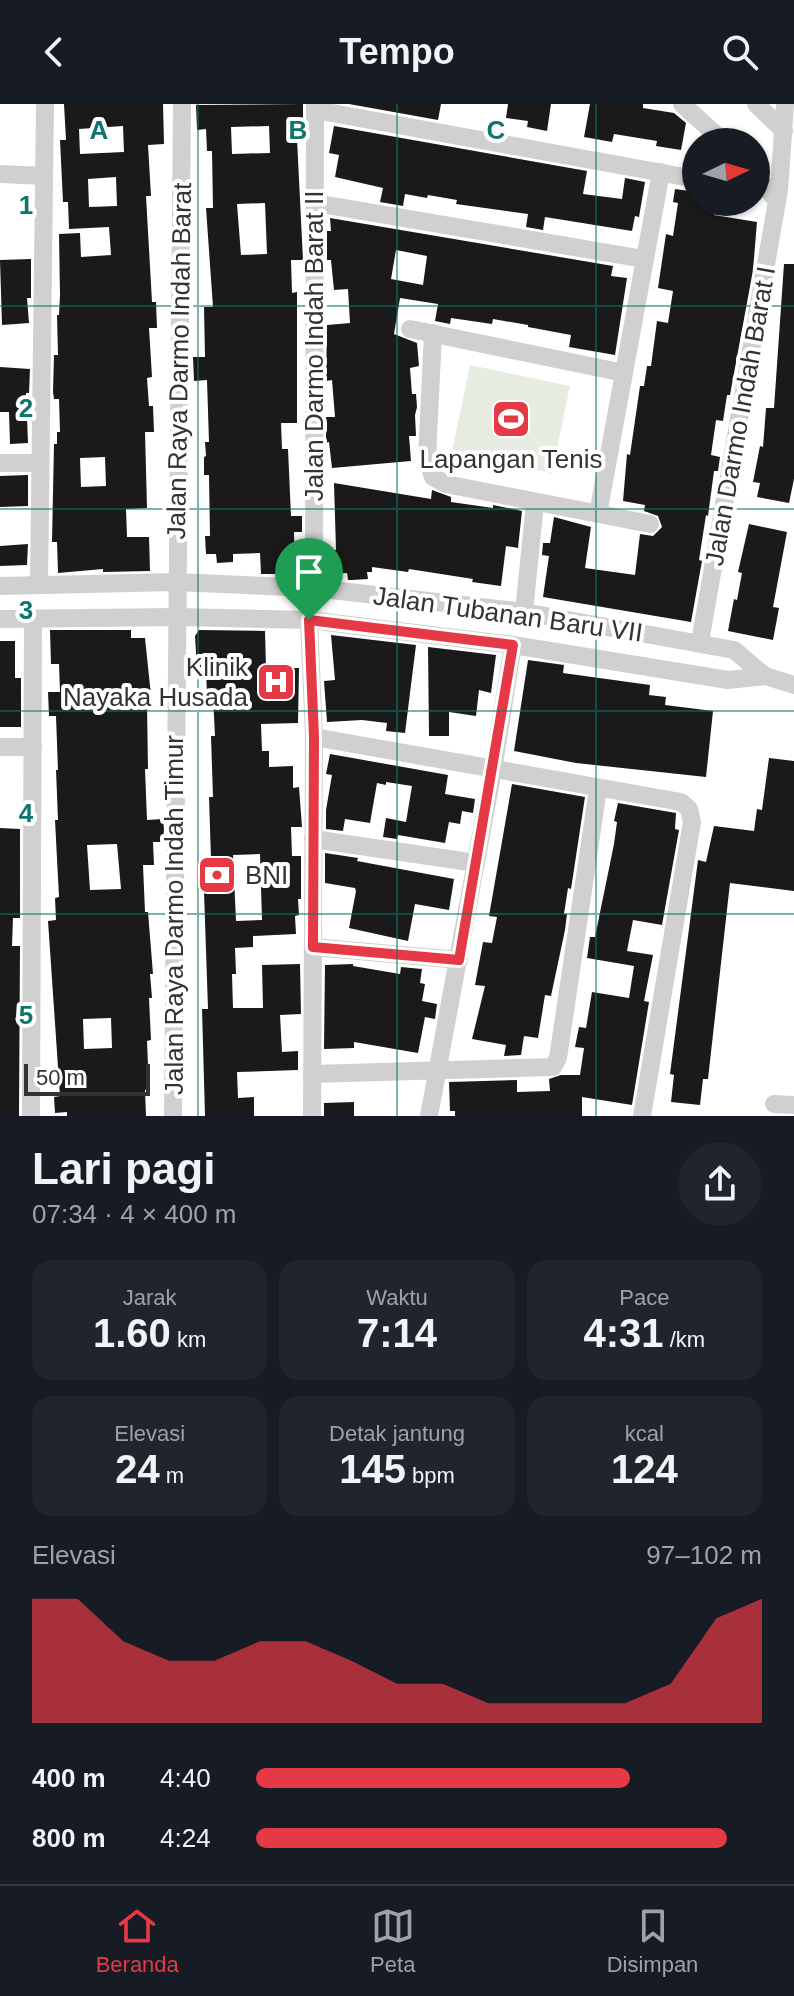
<!DOCTYPE html>
<html lang="id">
<meta charset="utf-8">
<style>
body{margin:0;font-family:Arial,sans-serif;background:#20242c;color:#f1f3f6;height:100vh;display:flex;flex-direction:column;font-size:30px;white-space:nowrap}
*{box-sizing:border-box;margin:0}
p{font-size:26px;color:#9ea1a6}
.icon{flex:none;width:44px;height:44px;fill:none;stroke:currentColor;stroke-width:2;stroke-linecap:round;stroke-linejoin:round}
.map{position:relative;height:1012px;overflow:hidden}
.details{display:flex;flex-direction:column;background:#171b24;flex:1}
.details>*{flex:none}
.needle{width:52px;rotate:85deg}
.fabs{position:absolute;left:682px;top:24px;display:grid;gap:16px}
.fabs a{display:grid;place-items:center;width:88px;height:88px;border-radius:50%;background:#171b24;box-shadow:0 2px 6px #0004;font-size:40px}
.scale{position:absolute;left:24px;bottom:20px;width:126px;box-sizing:border-box;padding-left:8px;border:4px solid #333;border-top:0;font-size:22px;line-height:28px;white-space:nowrap;color:#333;-webkit-text-stroke:6px #fff;paint-order:stroke}
.pin{position:absolute;display:grid;place-items:center;width:68px;height:68px;color:#fff;margin:-82px -34px;border-radius:50% 50% 50% 0;rotate:-45deg;box-shadow:0 0 8px #0007}
.pin .icon{rotate:45deg}
.round{display:grid;place-items:center;flex:none;width:84px;height:84px;border-radius:42px;background:#20242c}
.summary{display:flex;align-items:center;justify-content:space-between;height:136px;padding:0 32px}
h1{font-size:44px;font-weight:700;line-height:60px}
.metrics{display:grid;grid-template-columns:repeat(3,1fr);gap:12px;height:136px;padding:8px 32px}
.metrics div{display:grid;align-content:center;border-radius:20px;background:#20242c;text-align:center}
.metrics b{font-size:40px;font-weight:700}
.metrics small{font-size:22px;font-weight:400}
.metrics p{font-size:22px}
.chart{height:224px;padding:16px 32px}
.chart p{display:flex;justify-content:space-between}
.chart svg{width:100%;height:144px;margin-top:8px;fill:#e63946;opacity:.7}
ul{padding:0 32px;list-style:none;font-size:26px}
li{display:grid;grid-template-columns:128px 96px 1fr;align-items:center;height:60px}
li i{height:20px;border-radius:10px;background:#e63946}
header{display:flex;justify-content:space-between;align-items:center;height:104px;padding:0 32px;background:#171b24;font-size:36px;font-weight:700}
.dock{display:flex;justify-content:space-around;align-items:center;height:112px;border-top:2px solid #363941;background:#171b24;font-size:22px;color:#9ea1a6}
.dock a{display:grid;justify-items:center;gap:4px}
.dock .selected{color:#e63946}
.map>svg:first-child{display:block}
</style>
<header><svg class="icon" aria-label="back" viewBox="0 0 24 24"><path d="M15 5l-7 7 7 7"/></svg>Tempo<svg class="icon" aria-label="search" viewBox="0 0 24 24"><circle cx="10" cy="10" r="6"/><path d="M15 15l6 6"/></svg></header>
<div class="map">
<svg width="794" height="1012" viewBox="0 0 794 1012">
<rect width="100%" height="100%" fill="#fff"/>
<polygon fill="#e6ecdf" points="470,261 570,282 552,369 452,348"/>
<g fill="#1a1a1a" fill-rule="evenodd">
<path d="M 64,0 L 163,0 L 164,40 L 148,41 L 151,92 L 146,92 L 152,198 L 156,198 L 157,224 L 149,224 L 152,273 L 147,274 L 149,302 L 153,302 L 154,328 L 145,328 L 147,404 L 126,405 L 127,433 L 149,433 L 150,467 L 103,468 L 103,465 L 58,469 L 57,438 L 52,438 L 54,340 L 57,340 L 57,328 L 60,328 L 59,295 L 54,295 L 53,288 L 54,251 L 58,251 L 57,211 L 59,211 L 60,191 L 59,130 L 80,129 L 81,153 L 111,151 L 109,123 L 69,125 L 68,98 L 63,98 L 60,36 L 66,36 ZM 123,22 L 124,48 L 80,50 L 79,25 ZM 116,73 L 117,102 L 89,103 L 88,75 ZM 105,353 L 106,382 L 81,383 L 80,354 Z"/>
<path d="M 303,0 L 303,35 L 297,35 L 303,156 L 291,156 L 292,189 L 297,188 L 297,319 L 281,319 L 282,345 L 288,345 L 291,412 L 302,412 L 302,428 L 294,428 L 295,470 L 261,470 L 260,449 L 233,450 L 233,458 L 217,459 L 216,450 L 206,450 L 205,432 L 210,432 L 209,371 L 204,371 L 204,353 L 206,352 L 205,338 L 209,338 L 207,276 L 194,277 L 193,253 L 205,253 L 204,203 L 213,203 L 206,104 L 213,104 L 212,47 L 207,47 L 206,25 L 197,26 L 196,1 ZM 269,22 L 270,49 L 232,50 L 231,23 ZM 265,99 L 267,150 L 241,151 L 237,100 Z"/>
<polygon points="349,0 441,0 438,16"/>
<polygon points="508,0 551,0 547,27 527,23 528,17 506,14"/>
<polygon points="590,0 643,0 643,4 674,9 686,19 681,46 656,42 657,37 614,30 612,38 584,33"/>
<polygon points="334,22 587,67 583,90 622,95 625,74 645,78 639,113 635,112 632,127 545,113 543,126 526,123 528,110 456,100 457,96 428,91 427,94 405,90 403,102 380,98 383,84 335,73 339,51 329,49"/>
<polygon points="675,85 696,88 696,98 717,98 714,111 757,118 753,166 730,291 727,291 723,317 716,316 711,351 720,353 718,367 714,367 708,412 706,411 699,456 702,457 691,518 543,493 549,452 542,451 543,439 550,439 554,413 591,423 585,464 635,471 640,430 653,432 662,423 658,412 644,407 645,401 623,397 627,350 630,351 640,282 644,282 647,262 651,262 657,217 668,219 673,187 658,184 666,130 673,132 678,99 673,98"/>
<path d="M 330,114 L 613,162 L 611,172 L 627,174 L 615,251 L 569,243 L 571,231 L 528,223 L 528,221 L 493,215 L 492,220 L 451,214 L 450,220 L 435,217 L 438,200 L 400,194 L 394,230 L 417,239 L 419,262 L 410,264 L 412,290 L 416,290 L 417,303 L 415,311 L 416,332 L 409,332 L 411,357 L 332,364 L 329,338 L 326,339 L 326,313 L 335,313 L 332,276 L 326,277 L 327,221 L 350,219 L 348,185 L 334,186 L 331,156 L 327,156 L 327,127 L 331,127 ZM 396,146 L 427,152 L 423,181 L 391,175 Z"/>
<polygon points="31,155 31,194 27,194 29,219 2,221 0,156"/>
<polygon points="784,160 794,160 794,375 789,399 757,393 760,379 753,378 760,342 763,343 766,304 774,304"/>
<polygon points="0,263 30,265 29,289 26,289 28,339 10,340 9,308 0,308"/>
<polygon points="28,371 28,402 0,403 0,372"/>
<polygon points="334,379 431,395 432,386 451,393 451,398 493,404 493,401 522,407 518,444 506,442 501,482 472,478 473,475 409,465 408,468 372,463 372,468 367,468 368,475 352,476 348,476 347,469 333,470 332,446 336,446"/>
<polygon points="749,420 787,428 773,503 779,504 773,536 728,527 734,495 737,496 742,469 738,468"/>
<polygon points="28,440 27,461 0,462 0,442"/>
<path d="M 50,526 L 131,526 L 131,534 L 145,534 L 152,601 L 147,601 L 148,665 L 145,665 L 147,716 L 163,715 L 164,725 L 163,738 L 153,738 L 154,761 L 143,761 L 145,808 L 148,808 L 153,870 L 150,870 L 152,894 L 149,894 L 151,936 L 147,937 L 149,985 L 145,986 L 146,1012 L 67,1012 L 67,1008 L 55,1009 L 54,993 L 60,992 L 48,817 L 56,816 L 55,794 L 59,793 L 55,716 L 58,716 L 56,666 L 58,666 L 56,612 L 49,612 L 48,588 L 60,588 L 59,560 L 51,560 ZM 117,740 L 121,785 L 90,786 L 87,741 ZM 111,914 L 112,944 L 84,945 L 83,915 Z"/>
<path d="M 199,526 L 265,527 L 266,564 L 299,564 L 298,619 L 261,620 L 262,647 L 269,647 L 269,663 L 293,662 L 293,684 L 299,683 L 302,723 L 291,723 L 292,752 L 301,752 L 301,795 L 298,795 L 299,811 L 295,812 L 296,830 L 253,832 L 253,843 L 235,844 L 236,870 L 232,870 L 233,904 L 263,904 L 262,861 L 300,860 L 301,910 L 280,911 L 282,948 L 298,947 L 298,966 L 237,968 L 238,994 L 254,993 L 254,1012 L 205,1012 L 202,905 L 208,905 L 204,788 L 201,788 L 200,755 L 211,755 L 209,693 L 213,693 L 211,632 L 215,632 L 213,592 L 207,592 L 206,564 L 197,564 L 195,532 ZM 260,750 L 262,816 L 236,817 L 233,751 Z"/>
<polygon points="331,531 416,541 405,629 386,627 387,619 362,616 327,618 324,577 335,576"/>
<polygon points="0,537 15,537 15,574 21,574 21,623 0,623"/>
<polygon points="428,543 496,551 491,589 479,586 476,612 449,608 449,632 429,632"/>
<polygon points="528,556 564,561 563,569 650,581 649,591 666,593 665,601 713,607 706,673 576,659 514,647"/>
<polygon points="330,650 448,671 445,690 475,695 473,709 462,707 460,720 449,718 445,739 398,731 397,735 383,733 386,714 406,718 412,682 386,678 386,681 377,679 370,719 345,715 343,727 326,725 326,706 332,671 326,670"/>
<polygon points="769,654 794,657 794,787 730,779 708,975 703,975 700,1001 671,998 674,971 670,970 698,756 706,758 714,722 754,727 757,705 762,706"/>
<polygon points="512,680 585,693 571,785 568,784 564,810 567,810 565,826 551,892 545,891 538,934 524,932 521,951 504,952 506,941 472,935 485,882 475,881 483,838 492,839 497,813 489,812"/>
<polygon points="618,699 676,709 675,725 679,726 662,821 633,816 627,847 653,851 644,897 649,898 632,1001 582,993 582,1012 455,1012 455,1007 450,1007 449,978 517,976 517,988 550,987 549,975 561,971 580,971 584,944 575,943 579,923 586,924 592,888 629,894 634,862 587,854 590,833 595,833 614,740 617,718 614,717"/>
<polygon points="0,724 20,725 20,814 13,814 12,842 20,842 19,1012 0,1012"/>
<polygon points="325,749 358,754 357,757 454,775 449,806 415,800 408,837 349,824 356,787 355,784 325,779"/>
<polygon points="353,860 353,862 400,870 401,863 422,865 420,879 425,880 422,897 437,900 435,915 425,913 418,949 354,938 354,944 324,945 325,861"/>
<polygon points="354,998 354,1012 324,1012 324,999"/>
</g>
<g fill="none" stroke-linecap="round" stroke-linejoin="round">
<g stroke="#d0d0d0" stroke-width="18">
<polyline points="682,0 724,38"/>
<polyline points="756,0 784,27"/>
<polyline points="315,6 696,75"/>
<polyline points="0,70 44,72"/>
<polyline points="756,71 777,97"/>
<polyline points="315,99 644,155"/>
<polyline points="410,225 624,269"/>
<polyline points="433,229 427,355 433,373 446,380 650,420"/>
<polyline points="0,359 39,359"/>
<polyline points="598,410 661,68"/>
<polyline points="39,481 45,0"/>
<polyline points="0,482 176,478 314,484 524,508 734,546 765,572"/>
<polyline points="314,484 315,0"/>
<polyline points="524,508 535,399"/>
<polyline points="0,515 176,513 309,516 513,541 728,576 765,572 794,581"/>
<polyline points="309,516 314,633 312,1012"/>
<polyline points="700,538 779,86 785,0"/>
<polyline points="314,633 681,698 689,705 692,718 642,1012"/>
<polyline points="0,643 33,643"/>
<polyline points="313,735 476,759"/>
<polyline points="313,843 459,856"/>
<polyline points="312,970 553,963 558,954 598,685"/>
<polyline points="774,1000 794,1001"/>
<polyline points="31,1012 33,515"/>
<polyline points="173,1012 182,0"/>
<polyline points="429,1012 493,666 513,541"/>
</g>
</g>
<g fill="none" stroke-linecap="round" stroke-linejoin="round">
<defs>
<polygon id="route" points="309,516 513,541 459,856 313,843 314,633"/>
</defs>
<use href="#route" stroke="#fff" stroke-width="16"/>
<use href="#route" stroke="#e63946" stroke-width="10"/>
</g>
<path fill="none" stroke="#0f766e" stroke-width="2" stroke-opacity="0.55" d="M 198,0 L 198,1012M 397,0 L 397,1012M 596,0 L 596,1012M 0,202 L 794,202M 0,405 L 794,405M 0,607 L 794,607M 0,810 L 794,810"/>
<defs>
<symbol id="stadium-square" viewBox="-11 -11 22 22"><rect x="-9" y="-9" width="18" height="18" rx="4" fill="#e63946" stroke="#fff"/><path d="M0-5a6.5 5 0 1 0 0 10a6.5 5 0 1 0 0-10ZM-3.5-1.8h7v3.6h-7Z" fill="#fff"/></symbol>
<symbol id="hospital-square" viewBox="-11 -11 22 22"><rect x="-9" y="-9" width="18" height="18" rx="4" fill="#e63946" stroke="#fff"/><path d="M-5-5h3v3.5h4V-5h3V5h-3V1.5h-4V5h-3Z" fill="#fff"/></symbol>
<symbol id="bank-square" viewBox="-11 -11 22 22"><rect x="-9" y="-9" width="18" height="18" rx="4" fill="#e63946" stroke="#fff"/><path d="M-6-4H6V4H-6ZM0-2.3a2.3 2.3 0 1 0 0 4.6a2.3 2.3 0 1 0 0-4.6Z" fill="#fff"/></symbol>
</defs>
<g fill-rule="evenodd">
<use href="#stadium-square" x="489" y="293" width="44" height="44"/>
<use href="#hospital-square" x="254" y="556" width="44" height="44"/>
<use href="#bank-square" x="195" y="749" width="44" height="44"/>
</g>
<g text-anchor="middle" stroke-width="8" stroke-linejoin="round" paint-order="stroke">
<g font-size="26" fill="#333" stroke="#fff">
<text transform="translate(314 242) rotate(-90)" y="9">Jalan Darmo Indah Barat II</text>
<text transform="translate(179 257) rotate(-89)" y="9">Jalan Raya Darmo Indah Barat</text>
<text transform="translate(740 312) rotate(-80)" y="9">Jalan Darmo Indah Barat I</text>
<text transform="translate(508 510) rotate(8)" y="9">Jalan Tubanan Baru VII</text>
<text transform="translate(174 811) rotate(-90)" y="9">Jalan Raya Darmo Indah Timur</text>
</g>
<g font-size="26" fill="#333" stroke="#fff">
<text x="511" y="364">Lapangan Tenis</text>
<text x="248" y="572" text-anchor="end">Klinik<tspan x="248" dy="30">Nayaka Husada</tspan></text>
<text x="245" y="780" text-anchor="start">BNI</text>
</g>
</g>
<g font-size="26" text-anchor="middle" font-weight="bold" fill="#0f766e" stroke="#fff" stroke-width="8" stroke-linejoin="round" paint-order="stroke">
<text x="99" y="35">A</text>
<text x="298" y="35">B</text>
<text x="496" y="35">C</text>
<text x="26" y="110">1</text>
<text x="26" y="313">2</text>
<text x="26" y="515">3</text>
<text x="26" y="718">4</text>
<text x="26" y="920">5</text>
</g>
</svg>
<div class="fabs">
<a><svg class="needle" viewBox="-14 -14 28 28"><path d="M0-13l5 13h-10z" fill="#e53935"/><path d="M0 13l5-13h-10z" fill="#9ea1a6"/></svg></a>
</div>
<div class="scale">50 m</div>
<div class="pin" style="left:309px;top:516px;background:#1e9e55"><svg class="icon" aria-label="arrive" viewBox="0 0 24 24"><path d="M6 21V4h12l-3 4 3 4H6"/></svg></div>
</div>
<section class="details">
<div class="summary"><div><h1>Lari pagi</h1><p>07:34 · 4 × 400 m</p></div><a class="round"><svg class="icon" aria-label="share" viewBox="0 0 24 24"><path d="M12 15V3M7 8l5-5 5 5M5 13v7h14v-7"/></svg></a></div>
<div class="metrics">
<div><p>Jarak</p><b>1.60<small> km</small></b></div>
<div><p>Waktu</p><b>7:14</b></div>
<div><p>Pace</p><b>4:31<small> /km</small></b></div>
</div>
<div class="metrics">
<div><p>Elevasi</p><b>24<small> m</small></b></div>
<div><p>Detak jantung</p><b>145<small> bpm</small></b></div>
<div><p>kcal</p><b>124</b></div>
</div>
<div class="chart"><p><span>Elevasi</span>97–102 m</p>
<svg viewBox="0 0 160 44" preserveAspectRatio="none"><path d="M0 44V6L10 6L20 19L30 25L40 25L50 19L60 19L70 25L80 32L90 32L100 38L110 38L120 38L130 38L140 32L150 12L160 6V44z"/></svg>
</div>
<ul>
<li><b>400 m</b>4:40<i style="width:74%"></i></li>
<li><b>800 m</b>4:24<i style="width:93%"></i></li>
</ul>
</section>
<nav class="dock">
<a class="selected"><svg class="icon" aria-label="home" viewBox="0 0 24 24"><path d="M3 11l9-7 9 7M6 9v11h12V9"/></svg>Beranda</a>
<a><svg class="icon" aria-label="map" viewBox="0 0 24 24"><path d="M3 6l6-2 6 2 6-2v14l-6 2-6-2-6 2zM9 4v14M15 6v14"/></svg>Peta</a>
<a><svg class="icon" aria-label="saved" viewBox="0 0 24 24"><path d="M7 4h10v16l-5-4-5 4z"/></svg>Disimpan</a>
</nav>
